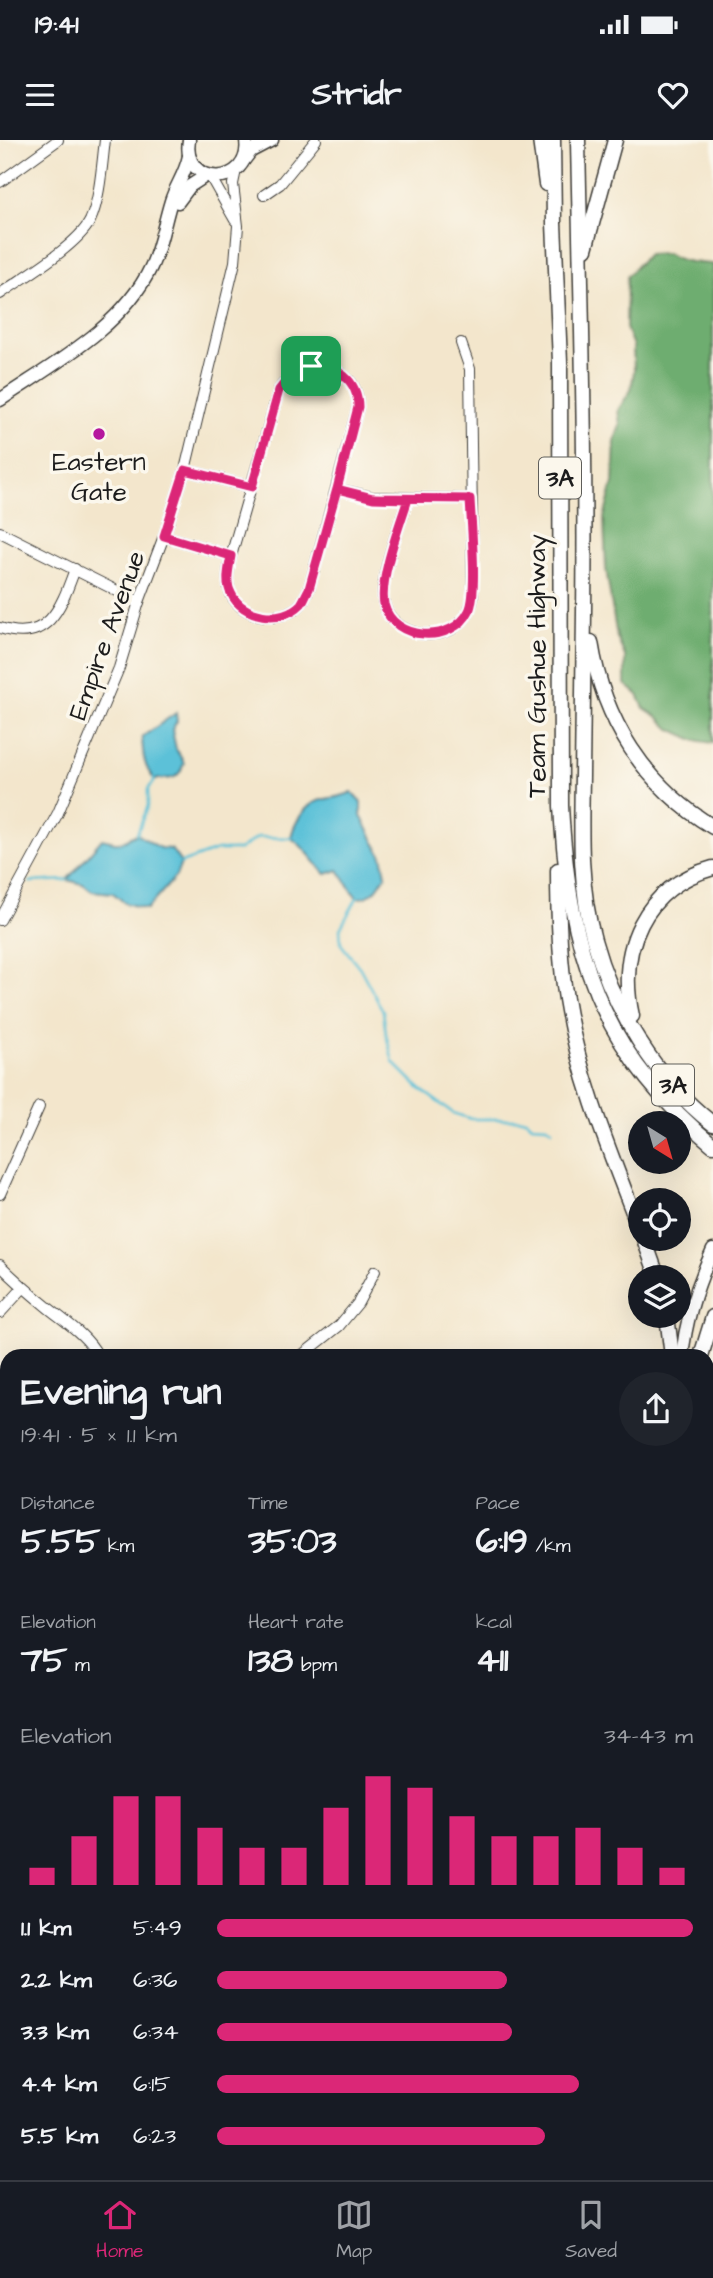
<!DOCTYPE html>
<meta charset="utf-8">
<style>
body{margin:0;font-family:"Architects Daughter",sans-serif;background:#20242c;color:#f1f3f6;height:100vh;display:flex;flex-direction:column;font-size:26px;white-space:nowrap}
*{box-sizing:border-box;margin:0}
p{font-size:23px;color:#9ea1a6}
.icon{flex:none;width:38px;height:38px;fill:none;stroke:currentColor;stroke-width:2;stroke-linecap:round;stroke-linejoin:round}
.map{position:relative;flex:1;overflow:hidden}
.sheet{position:absolute;left:0px;top:1209px;width:714px;height:831px;display:flex;flex-direction:column;background:#171b24;border-radius:21px 21px 0 0;box-shadow:0 7px 28px #0002}
.sheet>*{flex:none}
.needle{width:46px;rotate:143deg}
.tools{position:absolute;left:628px;top:971px;display:grid;gap:14px}
.tools a{display:grid;place-items:center;width:63px;height:63px;border-radius:50%;background:#171b24;box-shadow:0 7px 28px #0002;font-size:35px}
.pin{position:absolute;display:grid;place-items:center;width:60px;height:60px;color:#fff;margin:-30px;border-radius:14px;box-shadow:0 4px 10px #0006}
.round{display:grid;place-items:center;flex:none;width:74px;height:74px;border-radius:37px;background:#20242c}
.overview{display:flex;align-items:center;justify-content:space-between;height:119px;padding:0 21px}
h1{font-size:38px;font-weight:700;line-height:52px}
.figures{display:grid;grid-template-columns:repeat(3,1fr);gap:10px;height:119px;padding:7px 21px}
.figures div{display:grid;align-content:center}
.figures b{font-size:35px;font-weight:700}
.figures small{font-size:19px;font-weight:400}
.figures p{font-size:19px}
.chart{height:196px;padding:14px 21px}
.chart p{display:flex;justify-content:space-between}
.chart svg{width:100%;height:126px;margin-top:7px;stroke:#db2777;stroke-width:6}
ul{padding:0 21px;list-style:none;font-size:23px}
li{display:grid;grid-template-columns:112px 84px 1fr;align-items:center;height:52px}
li i{height:18px;border-radius:9px;background:#db2777}
.status{display:flex;justify-content:space-between;align-items:center;height:49px;padding:0 35px;background:#171b24;direction:ltr}
.status svg{height:19px;fill:currentColor}
header{display:flex;justify-content:space-between;align-items:center;height:91px;padding:0 21px;background:#171b24;font-size:32px;font-weight:700}
.menu{display:flex;justify-content:space-around;align-items:center;height:98px;border-top:2px solid #363941;background:#171b24;font-size:19px;color:#9ea1a6}
.menu a{display:grid;justify-items:center;gap:4px}
.menu .on{color:#db2777}
.map>svg:first-child{display:block}
</style>
<div class="status"><b>19:41</b><svg viewBox="0 0 49 12"><path d="M0 12V9h3v3zM5 12V6h3v6zM10 12V3h3v9zM15 12V0h3v12zM26 1h20v11H26zM47 4h2v5h-2z"/></svg></div>
<header><svg class="icon" aria-label="menu" viewBox="0 0 24 24"><path d="M4 6h16M4 12h16M4 18h16"/></svg>Stridr<svg class="icon" aria-label="heart" viewBox="0 0 24 24"><path d="M12 20l-8-8c-3-5 5-10 8-4 3-6 11-1 8 4z"/></svg></header>
<div class="map">
<svg width="713" height="2040" viewBox="0 0 713 2040">
<rect width="100%" height="100%" fill="#fbf7ec"/>
<filter id="ink" filterUnits="userSpaceOnUse"><feTurbulence type="fractalNoise" baseFrequency=".0143" numOctaves="2"/><feDisplacementMap in="SourceGraphic" scale="14" xChannelSelector="R" yChannelSelector="G"/><feConvolveMatrix kernelMatrix="1 2 1 2 8 2 1 2 1" color-interpolation-filters="sRGB"/></filter>
<filter id="wash" filterUnits="userSpaceOnUse"><feTurbulence type="fractalNoise" baseFrequency=".00686" numOctaves="4" result="noise"/><feDisplacementMap in="SourceGraphic" scale="28" xChannelSelector="R" yChannelSelector="G"/><feGaussianBlur stdDeviation="1.57" result="paint"/><feColorMatrix in="noise" values="0 0 0 0 0 0 0 0 0 0 0 0 0 0 0 0 0 1.4 0 .05"/><feComposite in="paint" operator="in"/></filter>
<g filter="url(#wash)">
<rect width="100%" height="100%" fill="#f3e6cc"/>
<g fill="#6ead6f" stroke="#456446" stroke-width="2">
<path d="M 667,113 C 680,122 697,123 713,124 L 713,603 L 694,600 L 670,589 L 658,577 L 644,568 L 638,555 L 625,544 L 625,516 L 617,498 L 606,429 L 604,378 L 613,343 L 615,300 L 620,285 L 618,270 L 631,250 L 634,231 L 633,206 L 626,188 L 627,136 L 648,114 Z"/>
<polygon points="713,1846 713,1985 712,1983 707,1984 707,1852"/>
<polygon points="572,2034 686,2034 688,2040 568,2040"/>
</g>
<g fill="#5bc1d8" stroke="#3c6e7a" stroke-width="2">
<path d="M 176,573 L 177,581 L 172,590 L 176,609 L 184,623 C 178,641 171,639 154,639 C 143,626 143,613 142,597 Z"/>
<path d="M 352,652 L 361,662 L 361,676 L 382,716 L 386,734 C 379,747 373,758 357,758 L 338,730 L 326,734 C 313,722 306,707 291,698 C 293,685 305,665 318,661 C 331,657 340,658 352,652 Z"/>
<polygon points="137,694 160,708 171,709 181,723 176,736 147,769 125,763 113,753 92,751 83,744 67,740 102,699 119,703"/>
</g>
<g fill="none" stroke-linecap="round" stroke-linejoin="round">
<g stroke="#5bc1d8" stroke-width="2.5">
<polyline points="137,694 148,666 148,649 154,642 154,639"/>
<polyline points="181,723 217,710 239,710 258,697 291,698"/>
<polyline points="30,742 67,740"/>
<polyline points="357,758 340,789 341,804 360,828 383,871 386,894 393,922 420,949 453,973 471,979 526,979 532,985 547,986 552,990"/>
</g>
</g>
</g>
<g filter="url(#ink)">
<g fill="none" stroke-linecap="round" stroke-linejoin="round">
<defs>
<g id="minor">
<polyline points="210,36 235,80"/>
<polyline points="0,42 58,0"/>
<polyline points="264,55 280,44 316,0"/>
<path d="M 0,154 C 24,137 77,106 90,81 C 100,60 102,24 105,0"/>
<path d="M 321,225 C 343,232 358,241 358,267 L 309,449 C 306,454 304,460 301,464 C 281,485 236,478 229,448 C 226,438 229,427 231,416 L 279,250 C 289,234 302,227 321,225 Z"/>
<polyline points="185,330 252,347"/>
<polyline points="337,349 373,357 470,359"/>
<path d="M 408,359 C 400,384 378,440 384,464 C 392,495 438,504 460,483 C 468,476 472,465 473,455 L 470,229 L 461,203"/>
<polyline points="0,392 139,462"/>
<polyline points="164,396 231,416"/>
<path d="M 0,488 C 49,504 61,467 75,429"/>
<polyline points="0,780 58,673 119,528 139,462 164,396 185,330 235,122 238,86 233,44 236,30"/>
<polyline points="0,1054 39,967"/>
<path d="M 0,1125 C 15,1140 30,1153 46,1166 C 64,1181 87,1195 98,1216"/>
<polyline points="0,1173 23,1148"/>
<polyline points="301,1216 339,1186 358,1163 375,1131"/>
<polyline points="0,1532 7,1511"/>
<polyline points="0,1572 7,1582 0,1590"/>
<polyline points="707,1790 713,1782"/>
<polyline points="0,1848 7,1848"/>
<polyline points="22,2040 23,2034"/>
<polyline points="557,2040 561,2034"/>
</g>
<g id="major">
<path d="M 189,0 C 181,49 253,48 246,0"/>
<polyline points="244,20 251,11 272,0"/>
<polyline points="178,62 190,46 207,35"/>
<path d="M 0,260 C 53,224 123,187 151,127 C 161,106 164,83 171,61 C 176,45 185,35 189,16"/>
<path d="M 682,1216 C 686,1179 697,1144 713,1110"/>
<polyline points="310,2040 314,2034"/>
</g>
<g id="highway">
<polyline points="540,0 546,44"/>
<path d="M 553,0 L 554,83 L 560,222 L 561,666 C 569,809 598,911 713,1005"/>
<path d="M 578,0 C 581,157 586,315 584,472 C 583,527 583,582 582,636 C 581,691 579,747 594,800 C 613,869 656,940 713,984"/>
<polyline points="585,109 615,0"/>
<path d="M 591,502 C 603,580 645,646 713,687"/>
<path d="M 558,730 C 558,773 559,817 566,859 C 579,939 611,1015 640,1090"/>
<path d="M 632,876 C 617,809 644,747 713,728"/>
<polyline points="644,1099 658,1138"/>
<polyline points="667,1176 672,1216"/>
<polyline points="701,1216 713,1177"/>
</g>
</defs>
<use href="#minor" stroke="#3c3a36" stroke-width="12"/>
<use href="#major" stroke="#3c3a36" stroke-width="15"/>
<use href="#highway" stroke="#3c3a36" stroke-width="17"/>
<use href="#minor" stroke="#fff" stroke-width="10"/>
<use href="#major" stroke="#fff" stroke-width="12"/>
<use href="#highway" stroke="#fff" stroke-width="14"/>
</g>
</g>
<g fill="none" stroke-linecap="round" stroke-linejoin="round" filter="url(#ink)">
<defs>
<path id="route" d="M 311,226 L 290,236 L 279,250 L 252,347 L 185,330 L 164,396 L 231,416 C 229,428 225,442 231,453 C 242,478 282,484 301,464 C 304,460 306,454 309,449 L 337,349 L 373,358 L 470,359 C 471,383 478,453 469,471 C 453,504 393,502 384,464 C 379,439 400,384 408,359 L 373,358 L 337,349 L 358,267 C 358,240 336,224 311,226"/>
</defs>
<use href="#route" stroke="#fff" stroke-width="14"/>
<use href="#route" stroke="#db2777" stroke-width="9"/>
</g>
<circle fill="#b5179e" stroke="#fbf7ec" stroke-width="2.5" cx="99" cy="294" r="7"/>
<g text-anchor="middle" stroke-width="7" stroke-linejoin="round" paint-order="stroke">
<g fill="#fbf7ec" stroke="#5f5e5a" stroke-width="2">
<rect x="539" y="317.5" width="42" height="41" rx="5"/>
<rect x="652" y="924.5" width="42" height="41" rx="5"/>
</g>
<g font-size="24" font-weight="bold" fill="#1c1c1c">
<text x="560" y="346">3A</text>
<text x="673" y="953">3A</text>
</g>
<g font-size="26" fill="#1c1c1c" stroke="#fbf7ec">
<text x="99" y="330">Eastern<tspan x="99" dy="30">Gate</tspan></text>
</g>
<g font-size="26" fill="#1c1c1c" stroke="#fbf7ec">
<text transform="translate(106 495) rotate(-70)" y="9">Empire Avenue</text>
<text transform="translate(536 526) rotate(-90)" y="9">Team Gushue Highway</text>
</g>
</g>
</svg>
<div class="tools">
<a><svg class="needle" viewBox="-14 -14 28 28"><path d="M0-13l5 13h-10z" fill="#e53935"/><path d="M0 13l5-13h-10z" fill="#9ea1a6"/></svg></a>
<a><svg class="icon" aria-label="locate" viewBox="0 0 24 24"><circle cx="12" cy="12" r="6"/><path d="M12 2v4M12 18v4M2 12h4M18 12h4"/></svg></a>
<a><svg class="icon" aria-label="layers" viewBox="0 0 24 24"><path d="M12 4l9 5-9 5-9-5zM3 14l9 5 9-5"/></svg></a>
</div>
<div class="pin" style="left:311px;top:226px;background:#1e9e55"><svg class="icon" aria-label="arrive" viewBox="0 0 24 24"><path d="M6 21V4h12l-3 4 3 4H6"/></svg></div>
<section class="sheet">
<div class="overview"><div><h1>Evening run</h1><p>19:41 · 5 × 1.1 km</p></div><a class="round"><svg class="icon" aria-label="share" viewBox="0 0 24 24"><path d="M12 15V3M7 8l5-5 5 5M5 13v7h14v-7"/></svg></a></div>
<div class="figures">
<div><p>Distance</p><b>5.55<small> km</small></b></div>
<div><p>Time</p><b>35:03</b></div>
<div><p>Pace</p><b>6:19<small> /km</small></b></div>
</div>
<div class="figures">
<div><p>Elevation</p><b>75<small> m</small></b></div>
<div><p>Heart rate</p><b>138<small> bpm</small></b></div>
<div><p>kcal</p><b>411</b></div>
</div>
<div class="chart"><p><span>Elevation</span>34–43 m</p>
<svg viewBox="0 0 160 44" preserveAspectRatio="none"><path d="M5 44V38M15 44V27M25 44V13M35 44V13M45 44V24M55 44V31M65 44V31M75 44V17M85 44V6M95 44V10M105 44V20M115 44V27M125 44V27M135 44V24M145 44V31M155 44V38"/></svg>
</div>
<ul>
<li><b>1.1 km</b>5:49<i style="width:100%"></i></li>
<li><b>2.2 km</b>6:36<i style="width:61%"></i></li>
<li><b>3.3 km</b>6:34<i style="width:62%"></i></li>
<li><b>4.4 km</b>6:15<i style="width:76%"></i></li>
<li><b>5.5 km</b>6:23<i style="width:69%"></i></li>
</ul>
</section>
</div>
<nav class="menu">
<a class="on"><svg class="icon" aria-label="home" viewBox="0 0 24 24"><path d="M3 11l9-7 9 7M6 9v11h12V9"/></svg>Home</a>
<a><svg class="icon" aria-label="map" viewBox="0 0 24 24"><path d="M3 6l6-2 6 2 6-2v14l-6 2-6-2-6 2zM9 4v14M15 6v14"/></svg>Map</a>
<a><svg class="icon" aria-label="saved" viewBox="0 0 24 24"><path d="M7 4h10v16l-5-4-5 4z"/></svg>Saved</a>
</nav>
